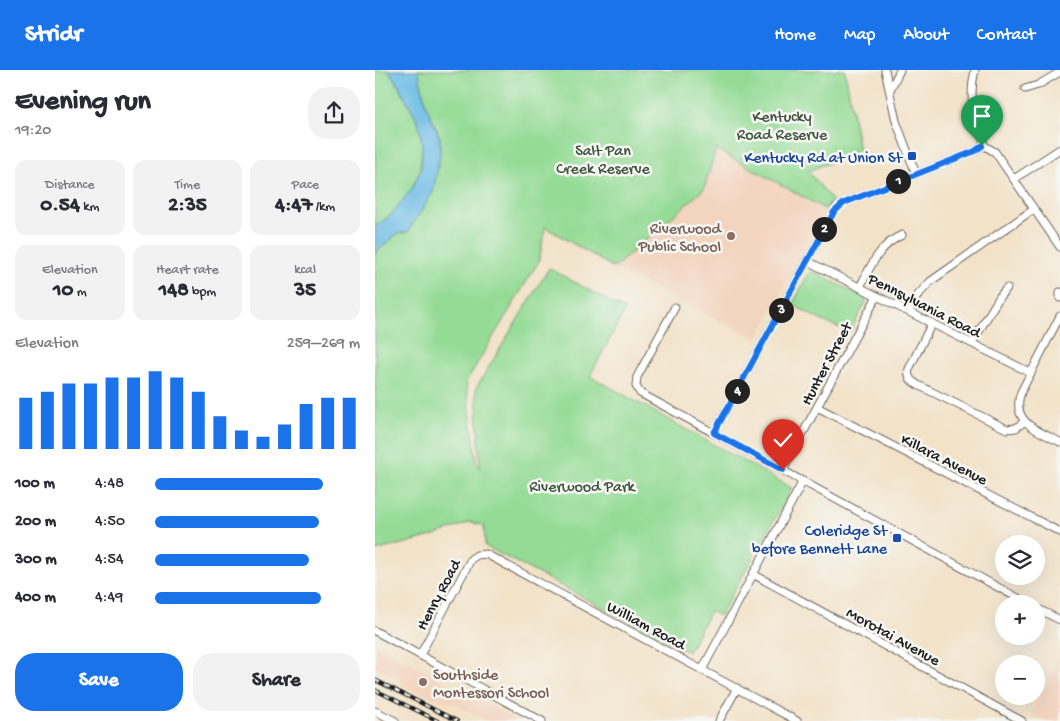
<!DOCTYPE html>
<meta charset="utf-8">
<style>
body{margin:0;font-family:"Gochi Hand",sans-serif;background:#f2f2f3;color:#2b2b33;height:100vh;display:flex;flex-direction:column;font-size:19px;white-space:nowrap}
*{box-sizing:border-box;margin:0}
p{font-size:16px;color:#7c7c81}
.icon{flex:none;width:28px;height:28px;fill:none;stroke:currentColor;stroke-width:2;stroke-linecap:round;stroke-linejoin:round}
.map{position:relative;flex:1;overflow:hidden}
.sheet{display:flex;flex-direction:column;background:#fff;width:375px}
.sheet>*{flex:none}
.fabs{position:absolute;left:620px;top:465px;display:grid;gap:10px}
.fabs a{display:grid;place-items:center;width:50px;height:50px;border-radius:50%;background:#fff;box-shadow:0 5px 20px #0002;font-size:25px}
.pin{position:absolute;display:grid;place-items:center;width:42px;height:42px;color:#fff;margin:-51px -21px;border-radius:50% 50% 50% 0;rotate:-45deg;box-shadow:0 0 5px #0007}
.pin .icon{rotate:45deg}
.km{position:absolute;width:25px;height:25px;margin:-12px;border-radius:50%;background:#222;color:#fff;font-size:14px;line-height:25px;text-align:center}
.round{display:grid;place-items:center;flex:none;width:52px;height:52px;border-radius:20px;background:#f2f2f3}
.overview{display:flex;align-items:center;justify-content:space-between;height:85px;padding:0 15px}
h1{font-size:28px;font-weight:700;line-height:38px}
.metrics{display:grid;grid-template-columns:repeat(3,1fr);gap:8px;height:85px;padding:5px 15px}
.metrics div{display:grid;align-content:center;border-radius:12px;background:#f2f2f3;text-align:center}
.metrics b{font-size:21px;font-weight:700}
.metrics small{font-size:14px;font-weight:400}
.metrics p{font-size:14px}
.chart{height:140px;padding:10px 15px}
.chart p{display:flex;justify-content:space-between}
.chart svg{width:100%;height:90px;margin-top:5px;stroke:#1a73e8;stroke-width:6}
.action{display:flex;gap:10px;margin-top:auto;padding:10px 15px}
.action a{flex:1;height:58px;border-radius:20px;background:#1a73e8;color:#fff;font-size:20px;font-weight:700;line-height:58px;text-align:center}
.action a+a{background:#f2f2f3;color:#2b2b33}
ul{padding:0 15px;list-style:none;font-size:16px}
li{display:grid;grid-template-columns:80px 60px 1fr;align-items:center;height:38px}
li i{height:12px;border-radius:6px;background:#1a73e8}
header{display:flex;align-items:center;gap:30px;box-sizing:border-box;height:70px;padding:0 25px;background:#1a73e8;color:#fff}
header strong{font-size:24px}
nav{display:flex;gap:28px;margin-inline-start:auto;font-size:18px}
main{display:flex;flex:1;min-height:0}
.map>svg:first-child{display:block}
</style>
<header>
<strong>Stridr</strong>
<nav><a>Home</a><a>Map</a><a>About</a><a>Contact</a></nav>
</header>
<main>
<section class="sheet">
<div class="overview"><div><h1>Evening run</h1><p>19:20</p></div><a class="round"><svg class="icon" aria-label="share" viewBox="0 0 24 24"><path d="M12 15V3M7 8l5-5 5 5M5 13v7h14v-7"/></svg></a></div>
<div class="metrics">
<div><p>Distance</p><b>0.54<small> km</small></b></div>
<div><p>Time</p><b>2:35</b></div>
<div><p>Pace</p><b>4:47<small> /km</small></b></div>
</div>
<div class="metrics">
<div><p>Elevation</p><b>10<small> m</small></b></div>
<div><p>Heart rate</p><b>148<small> bpm</small></b></div>
<div><p>kcal</p><b>35</b></div>
</div>
<div class="chart"><p><span>Elevation</span>259–269 m</p>
<svg viewBox="0 0 160 44" preserveAspectRatio="none"><path d="M5 44V19M15 44V16M25 44V12M35 44V12M45 44V9M55 44V9M65 44V6M75 44V9M85 44V16M95 44V28M105 44V35M115 44V38M125 44V32M135 44V22M145 44V19M155 44V19"/></svg>
</div>
<ul>
<li><b>100 m</b>4:48<i style="width:82%"></i></li>
<li><b>200 m</b>4:50<i style="width:80%"></i></li>
<li><b>300 m</b>4:54<i style="width:75%"></i></li>
<li><b>400 m</b>4:49<i style="width:81%"></i></li>
</ul>
<div class="action"><a>Save</a><a>Share</a></div>
</section>
<div class="map">
<svg width="685" height="651" viewBox="0 0 685 651">
<rect width="100%" height="100%" fill="#f6f6f2"/>
<filter id="ink" filterUnits="userSpaceOnUse"><feTurbulence type="fractalNoise" baseFrequency=".02" numOctaves="2"/><feDisplacementMap in="SourceGraphic" scale="10" xChannelSelector="R" yChannelSelector="G"/><feConvolveMatrix kernelMatrix="1 2 1 2 8 2 1 2 1" color-interpolation-filters="sRGB"/></filter>
<filter id="wash" filterUnits="userSpaceOnUse"><feTurbulence type="fractalNoise" baseFrequency=".0096" numOctaves="4" result="noise"/><feDisplacementMap in="SourceGraphic" scale="20" xChannelSelector="R" yChannelSelector="G"/><feGaussianBlur stdDeviation="1.12" result="paint"/><feColorMatrix in="noise" values="0 0 0 0 0 0 0 0 0 0 0 0 0 0 0 0 0 1.4 0 .05"/><feComposite in="paint" operator="in"/></filter>
<g filter="url(#wash)">
<rect width="100%" height="100%" fill="#f2e2c8"/>
<g fill="#f3d4bf">
<polygon points="341,79 450,139 382,269 239,198 329,119"/>
<polygon points="0,575 143,651 114,651 79,634 71,633 27,615 25,609 0,596"/>
<polygon points="685,589 685,647 682,651 669,651 658,645 657,642"/>
</g>
<g fill="#94db95" stroke="#587c58">
<polygon points="0,0 13,0 21,11 43,51 47,75 45,100 36,120 15,146 0,156"/>
<polygon points="43,0 383,0 387,4 398,0 470,0 484,81 433,101 457,130 450,139 341,79 329,119 239,198 170,157 164,191 91,312 102,393 105,398 101,318 174,198 250,240 215,306 417,418 345,546 335,541 313,582 110,476 109,456 96,452 61,465 0,481 0,183 22,164 33,162 58,122 65,68 51,35"/>
<polygon points="439,202 490,228 491,232 475,262 445,250 417,234 434,203"/>
</g>
<polygon fill="#6abbe5" stroke="#436c80" points="13,0 43,0 51,35 65,68 65,86 58,122 33,162 22,164 0,183 0,156 15,146 36,120 46,100 47,75 43,51 21,11"/>
</g>
<g filter="url(#ink)">
<g fill="none" stroke-linecap="round" stroke-linejoin="round">
<defs>
<g id="minor">
<polyline points="510,0 521,51 541,104"/>
<polyline points="650,19 663,15 685,2"/>
<polyline points="515,20 525,0"/>
<polyline points="608,75 620,82 685,177"/>
<polyline points="639,109 685,79"/>
<polyline points="432,191 656,303"/>
<path d="M 485,217 C 495,197 505,174 527,165"/>
<polyline points="685,222 685,228"/>
<polyline points="300,237 262,307 261,316 265,323 654,534"/>
<polyline points="533,241 543,225 556,211 659,139"/>
<path d="M 685,246 L 646,322 C 635,353 664,361 685,372"/>
<path d="M 557,253 L 534,299 C 532,307 536,311 543,315 L 632,359 L 641,358 L 649,352"/>
<polyline points="597,273 625,226 632,218"/>
<polyline points="442,337 685,462"/>
<path d="M 339,363 L 461,138 L 469,133 L 600,81 L 607,76 C 613,63 600,48 598,35 C 596,23 597,12 600,0"/>
<polyline points="408,400 502,226"/>
<polyline points="378,504 647,651"/>
<polyline points="661,538 685,550"/>
<polyline points="0,561 167,651"/>
<polyline points="45,585 96,489 102,485 111,484 422,651"/>
<polyline points="327,600 428,411"/>
<polyline points="0,641 20,651"/>
<polyline points="344,651 362,618"/>
</g>
</defs>
<use href="#minor" stroke="#676158" stroke-width="9"/>
<use href="#minor" stroke="#fff" stroke-width="7"/>
<defs>
<g id="rail">
<polyline points="0,610 82,651"/>
<polyline points="0,620 63,651"/>
</g>
</defs>
<use href="#rail" stroke="#1c1c1c" stroke-width="4"/>
<use href="#rail" stroke="#f6f6f2" stroke-width="2" stroke-dasharray="5.5" stroke-linecap="butt"/>
</g>
</g>
<g fill="none" stroke-linecap="round" stroke-linejoin="round" filter="url(#ink)">
<defs>
<polyline id="route" points="408,400 339,363 459,142 469,133 600,81 607,76"/>
</defs>
<use href="#route" stroke="#fff" stroke-width="10"/>
<use href="#route" stroke="#1a73e8" stroke-width="6"/>
</g>
<g fill="#1a4fb4" stroke="#f6f6f2" stroke-width="2">
<rect x="532" y="81" width="10" height="10" rx="2.5"/>
<rect x="517" y="463" width="10" height="10" rx="2.5"/>
</g>
<g fill="#8d6e63" stroke="#f6f6f2" stroke-width="2">
<circle cx="356" cy="166" r="5"/>
<circle cx="48" cy="612" r="5"/>
</g>
<g text-anchor="middle" stroke-width="5" stroke-linejoin="round" paint-order="stroke">
<g font-size="16" fill="#405540" stroke="#f6f6f2">
<text x="407" y="51">Kentucky<tspan x="407" dy="18">Road Reserve</tspan></text>
<text x="228" y="85">Salt Pan<tspan x="228" dy="18">Creek Reserve</tspan></text>
<text x="207" y="421">Riverwood Park</text>
</g>
<g font-size="16" fill="#164399" stroke="#f6f6f2" text-anchor="end">
<text x="527" y="92">Kentucky Rd at Union St</text>
<text x="512" y="465">Coleridge St<tspan x="512" dy="18">before Bennett Lane</tspan></text>
</g>
<g font-size="16" fill="#785e54" stroke="#f6f6f2" text-anchor="end">
<text x="346" y="163">Riverwood<tspan x="346" dy="18">Public School</tspan></text>
<text x="58" y="609" text-anchor="start">Southside<tspan x="58" dy="18">Montessori School</tspan></text>
</g>
<g font-size="16" fill="#1c1c1c" stroke="#f6f6f2">
<text transform="translate(550 234) rotate(27)" y="6">Pennsylvania Road</text>
<text transform="translate(450 293) rotate(-62)" y="6">Hunter Street</text>
<text transform="translate(570 388) rotate(27)" y="6">Killara Avenue</text>
<text transform="translate(62 524) rotate(-62)" y="6">Henry Road</text>
<text transform="translate(272 554) rotate(28)" y="6">William Road</text>
<text transform="translate(519 565) rotate(29)" y="6">Morotai Avenue</text>
</g>
</g>
</svg>
<div class="fabs">
<a><svg class="icon" aria-label="layers" viewBox="0 0 24 24"><path d="M12 4l9 5-9 5-9-5zM3 14l9 5 9-5"/></svg></a>
<a>+</a>
<a>−</a>
</div>
<div class="pin" style="left:607px;top:76px;background:#1e9e55"><svg class="icon" aria-label="arrive" viewBox="0 0 24 24"><path d="M6 21V4h12l-3 4 3 4H6"/></svg></div>
<div class="pin" style="left:408px;top:400px;background:#d93025"><svg class="icon" aria-label="check" viewBox="0 0 24 24"><path d="M5 12l5 5 9-10"/></svg></div>
<b class="km" style="left:523px;top:111px">1</b>
<b class="km" style="left:449px;top:159px">2</b>
<b class="km" style="left:406px;top:240px">3</b>
<b class="km" style="left:362px;top:321px">4</b>
</div>
</main>
